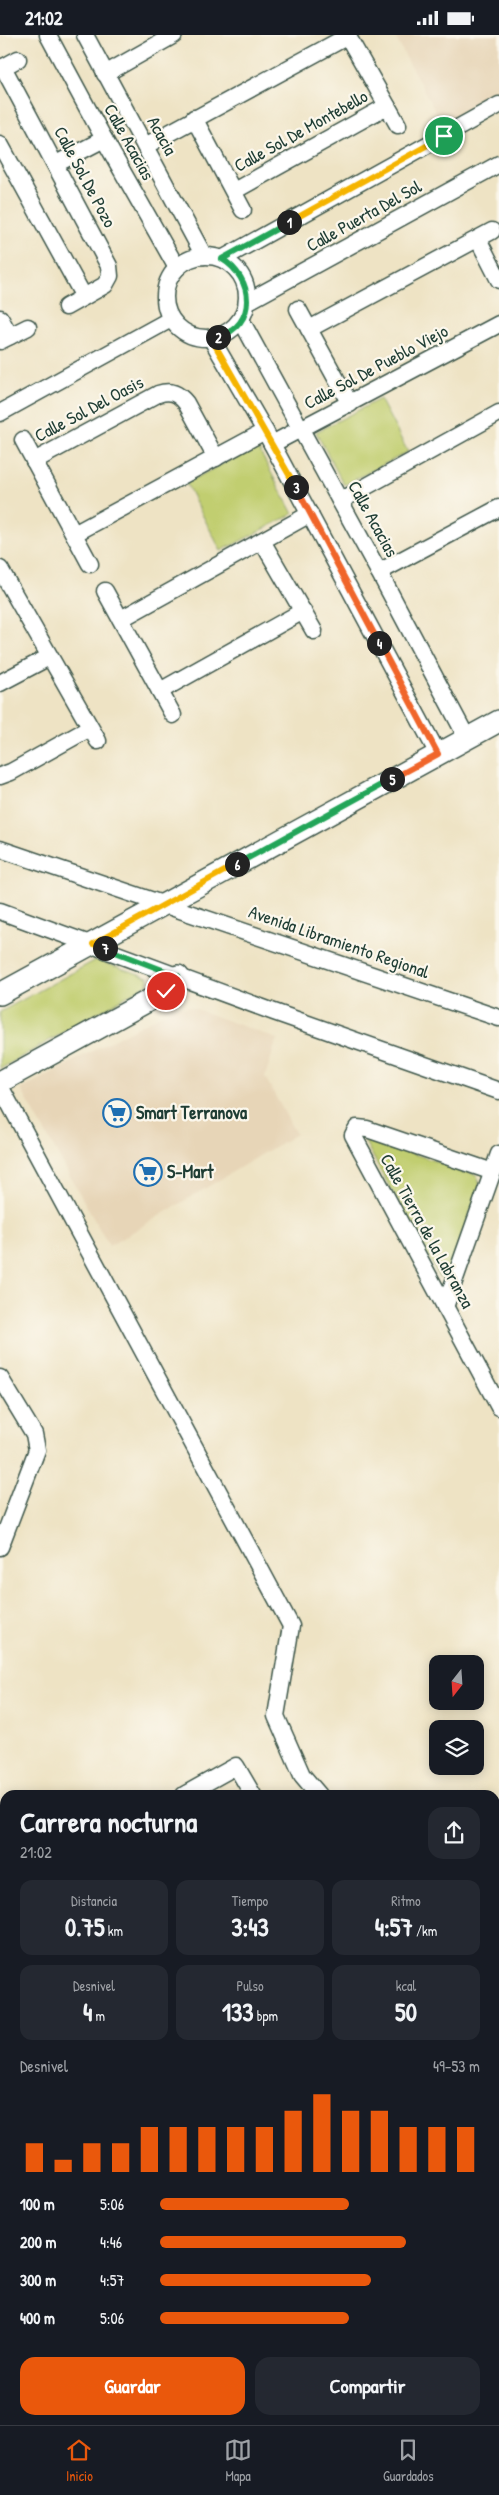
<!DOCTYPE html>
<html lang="es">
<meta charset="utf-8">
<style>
body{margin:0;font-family:"Patrick Hand",sans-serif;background:#242831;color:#f1f3f6;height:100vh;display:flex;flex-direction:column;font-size:19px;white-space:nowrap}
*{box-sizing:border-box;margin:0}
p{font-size:16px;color:#9ea1a6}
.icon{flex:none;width:28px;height:28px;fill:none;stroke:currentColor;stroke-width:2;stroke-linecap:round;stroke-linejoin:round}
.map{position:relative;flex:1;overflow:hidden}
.sheet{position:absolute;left:0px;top:1755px;width:500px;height:635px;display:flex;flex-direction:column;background:#171b24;border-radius:15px 15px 0 0;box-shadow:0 2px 12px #0003}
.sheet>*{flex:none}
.needle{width:32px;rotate:197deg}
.controls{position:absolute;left:429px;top:1620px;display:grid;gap:10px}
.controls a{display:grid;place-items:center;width:55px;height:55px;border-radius:10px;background:#171b24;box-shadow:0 2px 12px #0003;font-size:25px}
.pin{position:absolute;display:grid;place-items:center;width:42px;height:42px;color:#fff;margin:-21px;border:2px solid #fff;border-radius:50%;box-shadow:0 1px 5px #0007}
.km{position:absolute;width:25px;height:25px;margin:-12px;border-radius:50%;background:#222;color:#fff;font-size:14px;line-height:25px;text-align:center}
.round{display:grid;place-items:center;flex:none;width:52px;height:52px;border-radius:15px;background:#242831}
.headline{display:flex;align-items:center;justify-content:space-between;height:85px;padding:0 20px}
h1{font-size:28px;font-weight:800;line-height:38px}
.metrics{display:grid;grid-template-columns:repeat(3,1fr);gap:8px;height:85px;padding:5px 20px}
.metrics div{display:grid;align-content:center;border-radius:12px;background:#242831;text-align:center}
.metrics b{font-size:25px;font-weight:800}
.metrics small{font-size:14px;font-weight:400}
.metrics p{font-size:14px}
.chart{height:140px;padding:10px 20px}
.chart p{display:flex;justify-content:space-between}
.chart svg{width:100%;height:90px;margin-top:5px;stroke:#ea580c;stroke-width:6}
.cta{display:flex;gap:10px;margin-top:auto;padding:10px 20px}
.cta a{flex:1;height:58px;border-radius:15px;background:#ea580c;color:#fff;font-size:20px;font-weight:800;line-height:58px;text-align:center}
.cta a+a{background:#242831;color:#f1f3f6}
ul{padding:0 20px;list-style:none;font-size:16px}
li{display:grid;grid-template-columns:80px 60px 1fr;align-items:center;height:38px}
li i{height:12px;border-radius:6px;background:#ea580c}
.status{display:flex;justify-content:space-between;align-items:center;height:35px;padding:0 25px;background:#171b24;direction:ltr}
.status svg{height:14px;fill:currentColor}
.dock{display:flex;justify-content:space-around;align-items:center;height:70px;border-top:1px solid #363941;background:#171b24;font-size:14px;color:#9ea1a6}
.dock a{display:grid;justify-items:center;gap:2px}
.dock .current{color:#ea580c}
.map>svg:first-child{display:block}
</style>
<div class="status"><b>21:02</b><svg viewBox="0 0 49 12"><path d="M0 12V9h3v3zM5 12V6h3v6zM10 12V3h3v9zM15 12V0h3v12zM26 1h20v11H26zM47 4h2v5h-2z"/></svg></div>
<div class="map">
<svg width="499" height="2390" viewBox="0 0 499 2390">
<rect width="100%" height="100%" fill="#fbf7ec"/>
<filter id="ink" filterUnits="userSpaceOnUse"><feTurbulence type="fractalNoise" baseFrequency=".02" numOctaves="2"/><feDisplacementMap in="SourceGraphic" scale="10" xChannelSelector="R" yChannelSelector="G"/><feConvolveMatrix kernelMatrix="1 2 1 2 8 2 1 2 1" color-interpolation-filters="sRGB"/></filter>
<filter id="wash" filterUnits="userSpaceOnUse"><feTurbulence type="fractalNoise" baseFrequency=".0096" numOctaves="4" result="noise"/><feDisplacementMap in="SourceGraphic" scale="20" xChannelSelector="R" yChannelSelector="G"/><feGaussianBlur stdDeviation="1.12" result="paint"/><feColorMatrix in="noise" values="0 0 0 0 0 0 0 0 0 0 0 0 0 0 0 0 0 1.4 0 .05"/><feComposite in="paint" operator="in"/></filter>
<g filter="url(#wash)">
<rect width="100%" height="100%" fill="#eee3c4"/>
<g fill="#e7d5b7">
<polygon points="394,0 499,0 499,60 443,91"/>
<polygon points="177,971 191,972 277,1004 265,1042 296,1099 109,1211 21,1054"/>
</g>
<g fill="#c1ce70" stroke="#708652">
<polygon points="380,364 408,417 344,450 316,397"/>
<polygon points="257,411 293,479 221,516 186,448"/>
<polygon points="96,925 148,942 148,949 0,1034 0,977"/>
<polygon points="369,1104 477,1140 480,1150 447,1242 439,1242 365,1107"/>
</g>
</g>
<g filter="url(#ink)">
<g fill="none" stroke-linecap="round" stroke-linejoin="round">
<defs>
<g id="minor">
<polyline points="48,0 104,104 177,233"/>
<polyline points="85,0 204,221"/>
<polyline points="347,0 398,90"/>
<polyline points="3,32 109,231 110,241 105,250 66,272"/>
<polyline points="0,34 18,24"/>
<polyline points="105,39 174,0"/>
<polyline points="194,83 243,175"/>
<polyline points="0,109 84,262"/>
<polyline points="145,111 348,1"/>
<polyline points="56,129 104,104"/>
<polyline points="234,156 387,71"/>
<polyline points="478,204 499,245"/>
<circle cx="206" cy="262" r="41"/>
<polyline points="222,224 499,70"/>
<polyline points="247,267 499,129"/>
<polyline points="298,274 350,369"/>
<polyline points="0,283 10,301"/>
<polyline points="241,285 379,537 467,703"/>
<polyline points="309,294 492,196"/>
<polyline points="211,303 265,396 438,719"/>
<polyline points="0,306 28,292"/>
<polyline points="0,378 171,284"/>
<polyline points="23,405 90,529"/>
<polyline points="272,409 499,289"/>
<path d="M 34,426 L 158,359 C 171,355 178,358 186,368 L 216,423"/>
<polyline points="340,466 499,378"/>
<polyline points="74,499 265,396"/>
<polyline points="262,506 314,596"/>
<polyline points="0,534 98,706"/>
<polyline points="379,537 499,473"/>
<polyline points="105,556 173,680"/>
<polyline points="121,584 310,479"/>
<polyline points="0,648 49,622"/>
<polyline points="160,656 303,576"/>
<polyline points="0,741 11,737 90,693"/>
<polyline points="0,814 499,983"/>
<polyline points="0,876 274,977 499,1056"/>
<polyline points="0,1051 291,1591 276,1681 302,1740 319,1760"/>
<polyline points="493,1137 367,1094 357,1093 353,1100 499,1372"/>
<polyline points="445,1272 499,1119"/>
<polyline points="0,1343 34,1399 37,1415 0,1512"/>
<polyline points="184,1760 236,1731 253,1760"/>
<polyline points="495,1828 499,1830"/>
<polyline points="495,1886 499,1888"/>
<polyline points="495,1985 499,1972"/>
<polyline points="495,2057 499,2058"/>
<polyline points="495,2148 499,2149"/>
<polyline points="495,2268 499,2256"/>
<polyline points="309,2385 312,2390"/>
<polyline points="382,2390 394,2385"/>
</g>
<g id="major">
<polyline points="0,959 499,686"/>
<polyline points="0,1047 166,956 178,941"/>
</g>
</defs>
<use href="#minor" stroke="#3e564a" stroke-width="19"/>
<use href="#major" stroke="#3e564a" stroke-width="24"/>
<use href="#minor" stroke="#fff" stroke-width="16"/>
<use href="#major" stroke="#fff" stroke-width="21"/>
</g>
</g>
<g fill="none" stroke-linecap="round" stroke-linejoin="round" filter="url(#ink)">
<defs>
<polyline id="split-1" points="289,187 444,101"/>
<path id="split-2" d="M 218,302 C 258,290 254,243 222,224 L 289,187"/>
<polyline id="split-3" points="218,302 211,303 296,452"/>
<polyline id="split-4" points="296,452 379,608"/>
<polyline id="split-5" points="379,608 438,719 392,744"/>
<polyline id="split-6" points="237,829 392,744"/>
<polyline id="split-7" points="105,913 93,909 237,829"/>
<polyline id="split-8" points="105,913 178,941 166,956"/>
</defs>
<use href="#split-1" stroke="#fff" stroke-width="10"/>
<use href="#split-2" stroke="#fff" stroke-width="10"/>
<use href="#split-3" stroke="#fff" stroke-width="10"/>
<use href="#split-4" stroke="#fff" stroke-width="10"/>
<use href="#split-5" stroke="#fff" stroke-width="10"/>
<use href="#split-6" stroke="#fff" stroke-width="10"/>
<use href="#split-7" stroke="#fff" stroke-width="10"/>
<use href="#split-8" stroke="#fff" stroke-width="10"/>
<use href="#split-1" stroke="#f5b400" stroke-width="6"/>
<use href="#split-2" stroke="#22a559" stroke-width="6"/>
<use href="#split-3" stroke="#f5b400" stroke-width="6"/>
<use href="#split-4" stroke="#f0652b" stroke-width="6"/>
<use href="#split-5" stroke="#f0652b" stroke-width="6"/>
<use href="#split-6" stroke="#22a559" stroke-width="6"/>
<use href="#split-7" stroke="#f5b400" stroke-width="6"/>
<use href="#split-8" stroke="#22a559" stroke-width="6"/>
</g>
<defs>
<symbol id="supermarket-ring" viewBox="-11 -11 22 22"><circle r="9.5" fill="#fbf7ec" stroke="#1f6fb2" stroke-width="1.5"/><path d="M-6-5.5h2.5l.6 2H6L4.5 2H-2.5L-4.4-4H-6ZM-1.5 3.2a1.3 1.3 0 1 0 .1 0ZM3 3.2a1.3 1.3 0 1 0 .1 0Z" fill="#1f6fb2"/></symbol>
</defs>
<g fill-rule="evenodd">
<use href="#supermarket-ring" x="101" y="1062" width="32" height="32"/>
<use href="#supermarket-ring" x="132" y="1121" width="32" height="32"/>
</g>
<g text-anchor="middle" stroke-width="4.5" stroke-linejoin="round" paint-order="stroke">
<g font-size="18" fill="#1f3d34" stroke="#fbf7ec">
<text transform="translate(301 96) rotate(-29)" y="6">Calle Sol De Montebello</text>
<text transform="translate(162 101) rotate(61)" y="6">Acacia</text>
<text transform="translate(129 107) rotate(61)" y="6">Calle Acacias</text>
<text transform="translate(85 142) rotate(62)" y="6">Calle Sol De Pozo</text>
<text transform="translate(364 181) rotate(-29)" y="6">Calle Puerta Del Sol</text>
<text transform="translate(376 332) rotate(-28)" y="6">Calle Sol De Pueblo Viejo</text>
<text transform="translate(89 374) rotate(-28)" y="6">Calle Sol Del Oasis</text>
<text transform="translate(373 484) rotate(61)" y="6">Calle Acacias</text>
<text transform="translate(339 907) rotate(19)" y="6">Avenida Libramiento Regional</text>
<text transform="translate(427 1196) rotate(61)" y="6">Calle Tierra de la Labranza</text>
</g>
<g font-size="18" font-weight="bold" fill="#1f3d34" stroke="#fbf7ec" text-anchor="start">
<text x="136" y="1084">Smart Terranova</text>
<text x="167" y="1143">S-Mart</text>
</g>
</g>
</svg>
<div class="controls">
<a><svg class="needle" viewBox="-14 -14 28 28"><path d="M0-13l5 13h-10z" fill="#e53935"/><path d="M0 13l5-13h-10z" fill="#9ea1a6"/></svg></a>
<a><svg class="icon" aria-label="layers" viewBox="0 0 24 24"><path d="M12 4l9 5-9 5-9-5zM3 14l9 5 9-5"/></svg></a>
</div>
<div class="pin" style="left:444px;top:101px;background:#1e9e55"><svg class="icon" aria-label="arrive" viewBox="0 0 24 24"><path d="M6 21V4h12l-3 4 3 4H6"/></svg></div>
<div class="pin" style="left:166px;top:956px;background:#d93025"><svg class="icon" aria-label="check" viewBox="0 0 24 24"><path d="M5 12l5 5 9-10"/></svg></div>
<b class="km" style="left:289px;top:187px">1</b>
<b class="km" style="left:218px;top:302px">2</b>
<b class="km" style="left:296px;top:452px">3</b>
<b class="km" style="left:379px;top:608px">4</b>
<b class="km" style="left:392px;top:744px">5</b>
<b class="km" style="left:237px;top:829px">6</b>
<b class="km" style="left:105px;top:913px">7</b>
<section class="sheet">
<div class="headline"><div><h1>Carrera nocturna</h1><p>21:02</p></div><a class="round"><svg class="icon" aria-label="share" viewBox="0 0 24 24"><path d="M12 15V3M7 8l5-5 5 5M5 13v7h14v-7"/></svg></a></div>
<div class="metrics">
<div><p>Distancia</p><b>0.75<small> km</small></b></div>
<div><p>Tiempo</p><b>3:43</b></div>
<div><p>Ritmo</p><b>4:57<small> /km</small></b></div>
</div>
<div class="metrics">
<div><p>Desnivel</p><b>4<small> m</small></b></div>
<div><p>Pulso</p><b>133<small> bpm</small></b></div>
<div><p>kcal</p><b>50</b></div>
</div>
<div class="chart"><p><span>Desnivel</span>49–53 m</p>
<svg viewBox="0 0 160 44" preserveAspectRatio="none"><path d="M5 44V30M15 44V38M25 44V30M35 44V30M45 44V22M55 44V22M65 44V22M75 44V22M85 44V22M95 44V14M105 44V6M115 44V14M125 44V14M135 44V22M145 44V22M155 44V22"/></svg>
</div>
<ul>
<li><b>100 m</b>5:06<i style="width:59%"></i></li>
<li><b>200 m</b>4:46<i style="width:77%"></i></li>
<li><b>300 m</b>4:57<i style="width:66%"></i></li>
<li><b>400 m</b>5:06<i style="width:59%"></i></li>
</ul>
<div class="cta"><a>Guardar</a><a>Compartir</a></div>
</section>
</div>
<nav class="dock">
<a class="current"><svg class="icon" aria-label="home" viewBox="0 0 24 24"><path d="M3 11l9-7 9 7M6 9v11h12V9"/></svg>Inicio</a>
<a><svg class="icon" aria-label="map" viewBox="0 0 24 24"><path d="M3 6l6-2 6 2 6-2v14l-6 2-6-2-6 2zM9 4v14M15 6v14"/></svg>Mapa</a>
<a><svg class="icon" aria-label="saved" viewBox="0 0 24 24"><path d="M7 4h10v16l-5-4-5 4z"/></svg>Guardados</a>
</nav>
